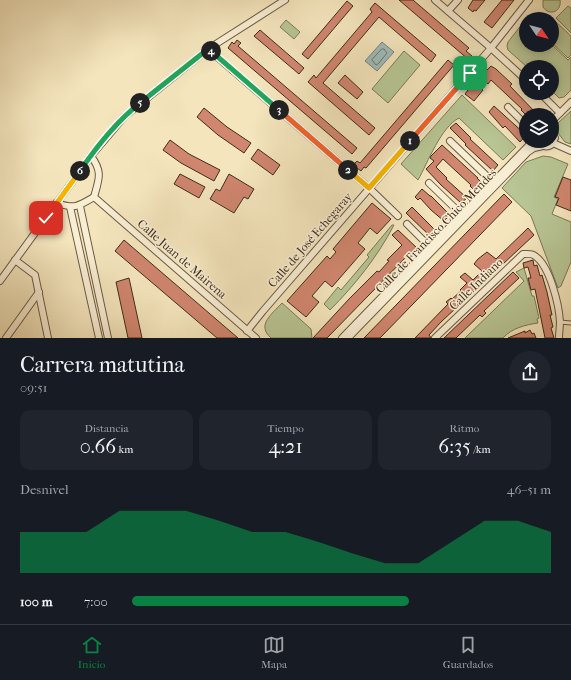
<!DOCTYPE html>
<html lang="es">
<meta charset="utf-8">
<style>
body{margin:0;font-family:"IM FELL French Canon",serif;background:#20242c;color:#f1f3f6;height:100vh;display:flex;flex-direction:column;font-size:15px;white-space:nowrap}
*{box-sizing:border-box;margin:0}
p{font-size:13px;color:#9ea1a6}
.icon{flex:none;width:22px;height:22px;fill:none;stroke:currentColor;stroke-width:2;stroke-linecap:round;stroke-linejoin:round}
.map{position:relative;height:338px;overflow:hidden}
.sheet{display:flex;flex-direction:column;background:#171b24;flex:1}
.sheet>*{flex:none}
.needle{width:26px;rotate:125deg}
.tools{position:absolute;left:519px;top:12px;display:grid;gap:8px}
.tools a{display:grid;place-items:center;width:40px;height:40px;border-radius:50%;background:#171b24;box-shadow:0 2px 10px #0003;font-size:20px}
.pin{position:absolute;display:grid;place-items:center;width:34px;height:34px;color:#fff;margin:-17px;border-radius:8px;box-shadow:0 2px 6px #0006}
.km{position:absolute;width:20px;height:20px;margin:-10px;border-radius:50%;background:#222;color:#fff;font-size:11px;line-height:20px;text-align:center}
.round{display:grid;place-items:center;flex:none;width:42px;height:42px;border-radius:21px;background:#20242c}
.overview{display:flex;align-items:center;justify-content:space-between;height:68px;padding:0 20px}
h1{font-size:22px;font-weight:600;line-height:30px}
.figures{display:grid;grid-template-columns:repeat(3,1fr);gap:6px;height:68px;padding:4px 20px}
.figures div{display:grid;align-content:center;border-radius:10px;background:#20242c;text-align:center}
.figures b{font-size:20px;font-weight:600}
.figures small{font-size:11px;font-weight:400}
.figures p{font-size:11px}
.chart{height:112px;padding:8px 20px}
.chart p{display:flex;justify-content:space-between}
.chart svg{width:100%;height:72px;margin-top:4px;fill:#0b8043;opacity:.7}
ul{padding:0 20px;list-style:none;font-size:13px}
li{display:grid;grid-template-columns:64px 48px 1fr;align-items:center;height:30px}
li i{height:10px;border-radius:5px;background:#0b8043}
.menu{display:flex;justify-content:space-around;align-items:center;height:56px;border-top:1px solid #363941;background:#171b24;font-size:11px;color:#9ea1a6}
.menu a{display:grid;justify-items:center;gap:2px}
.menu .active{color:#0b8043}
.map>svg:first-child{display:block}
</style>
<div class="map">
<svg width="571" height="338" viewBox="0 0 571 338">
<rect width="100%" height="100%" fill="#f4e5bd"/>
<filter id="stains"><feTurbulence type="fractalNoise" baseFrequency=".005" numOctaves="4"/><feColorMatrix values="0 0 0 0 .2 0 0 0 0 .09 0 0 0 0 .02 0 0 0 .5 -.17"/></filter>
<radialGradient id="worn" r=".72"><stop offset=".6" stop-color="#630" stop-opacity="0"/><stop offset="1" stop-color="#630" stop-opacity=".3"/></radialGradient>
<g fill="#b8c594" stroke="#7b7958">
<path d="M 543,0 L 560,0 C 562,11 550,17 543,7 Z"/>
<polygon points="568,6 571,8 571,33 556,18"/>
<polygon points="526,19 526,45 552,45 568,60 571,57 571,90 564,97 559,98 552,91 552,67 527,67 508,50 507,46 508,42"/>
<polygon points="286,20 300,32 294,39 280,27"/>
<polygon points="555,21 571,36 571,55 568,58 552,43 552,23"/>
<polygon points="404,51 420,65 388,103 372,89"/>
<path d="M 462,95 L 516,147 L 503,160 L 459,118 C 441,127 428,162 418,180 L 401,164 Z"/>
<polygon points="571,111 571,144 565,142 558,133 558,123"/>
<polygon points="543,156 551,157 568,164 554,197 558,199 552,214 571,222 571,262 561,286 558,288 531,216 502,188 526,162"/>
<path d="M 392,225 L 394,225 C 378,256 355,285 330,310 L 324,304 L 338,287 L 341,290 L 369,257 L 367,255 Z"/>
<path d="M 524,268 L 532,296 L 534,296 L 539,318 L 537,319 L 538,323 C 525,325 512,328 503,338 L 465,338 L 524,281 L 516,272 Z"/>
<path d="M 282,303 L 311,329 L 312,338 L 271,338 C 256,325 272,314 282,303 Z"/>
</g>
<polygon fill="#9fbdbb" stroke="#78837b" points="382,42 394,52 377,71 365,61"/>
<g fill="none" stroke-linecap="round" stroke-linejoin="round">
<polygon stroke="#6e756b" stroke-width="1" points="382,49 384,49 387,53 378,64 376,65 372,60"/>
</g>
<g fill="#d0866f" stroke="#3e2d1b">
<polygon points="399,0 413,0 469,48 466,51 472,56 469,60"/>
<polygon points="473,0 485,0 476,11 474,10 473,12 468,8"/>
<polygon points="502,0 514,0 492,28 484,22"/>
<polygon points="347,1 353,6 308,59 302,54"/>
<polygon points="375,3 436,55 431,62 379,17 323,83 375,128 369,135 308,82 314,75 316,78 372,12 370,9"/>
<polygon points="260,30 304,68 299,74 254,36"/>
<polygon points="237,40 241,43 238,46 357,148 352,154 228,48 232,42 234,44"/>
<polygon points="448,60 454,65 366,168 364,167 361,171 353,165 357,161 360,163"/>
<polygon points="491,66 496,69 512,84 510,86 538,115 526,115 521,110 522,109 491,80 488,84 480,77"/>
<polygon points="345,75 363,92 357,99 338,83"/>
<polygon points="474,82 483,90 474,101 465,94"/>
<polygon points="494,106 526,135 520,142 505,126 503,128 489,112"/>
<polygon points="204,108 227,127 251,143 244,153 218,135 197,117"/>
<polygon points="456,123 471,138 470,139 498,165 493,171 465,145 466,144 450,128"/>
<polygon points="170,140 189,154 220,170 214,181 181,163 163,150"/>
<polygon points="442,145 478,178 477,178 481,182 474,190 470,186 471,185 443,159 436,167 447,178 446,179 467,198 461,203 441,185 426,169 434,161 430,158 431,156"/>
<polygon points="258,149 280,165 273,175 251,159"/>
<polygon points="180,174 205,187 199,198 174,184"/>
<polygon points="229,174 254,189 248,199 244,197 234,213 210,199 216,189 220,191"/>
<polygon points="563,177 571,180 571,211 556,205 559,198 555,197"/>
<polygon points="422,189 430,196 431,196 450,215 444,221 431,210 420,198 418,200 415,197"/>
<polygon points="504,194 512,202 380,338 364,338"/>
<polygon points="372,203 391,219 377,234 370,228 358,243 365,249 332,287 325,281 312,296 319,302 306,317 287,301 327,256 330,259 336,252 333,249"/>
<polygon points="412,207 435,230 430,236 406,213"/>
<polygon points="528,228 534,235 441,322 429,335 431,338 415,338 448,304 446,302 451,298 452,299 461,291 460,290 467,283 460,277 465,273 473,280 482,271 474,264 478,259 487,252 496,259"/>
<polygon points="398,230 417,248 412,254 410,253 327,338 313,338 349,299 377,271 379,272 389,261 387,260 402,245 392,235"/>
<polygon points="124,240 238,338 217,338 176,303 115,251"/>
<polygon points="533,260 534,266 537,265 540,276 542,275 547,292 552,315 550,315 553,327 551,328 554,338 545,338 535,289 531,290 528,278 531,278 528,267 524,268 523,263"/>
<polygon points="513,272 519,278 484,311 486,313 482,317 480,315 456,338 444,338"/>
<polygon points="129,278 142,338 128,338 116,282"/>
<polygon points="530,330 532,334 534,333 536,338 508,338 525,331 525,333"/>
</g>
<g fill="none" stroke-linecap="round" stroke-linejoin="round">
<defs>
<polyline id="service" points="560,322 571,323"/>
<g id="minor">
<polyline points="435,0 491,48 526,80"/>
<polyline points="448,11 458,0"/>
<polyline points="208,49 369,188 398,216"/>
<polyline points="540,93 560,113"/>
<polyline points="508,107 526,125"/>
<polyline points="552,121 571,102"/>
<polyline points="450,141 493,182"/>
<path d="M 538,141 C 541,146 546,148 551,145 L 555,138 L 552,131"/>
<polyline points="553,143 571,151"/>
<polyline points="429,183 461,214"/>
<polyline points="94,197 256,338"/>
<path d="M 56,203 C 75,209 77,207 94,197 C 99,179 103,172 91,156"/>
<polyline points="80,206 108,338"/>
<polyline points="70,207 99,338"/>
<polyline points="407,224 430,247"/>
<polyline points="15,260 35,275 48,338"/>
<polyline points="0,281 91,156 124,117 208,49 285,0"/>
<polyline points="247,331 263,311 491,48 529,0"/>
<polyline points="6,338 39,292"/>
<polyline points="342,338 533,141"/>
<polyline points="348,338 528,152 534,148 543,146"/>
<path d="M 435,338 L 523,254 C 527,254 532,253 535,256 C 550,266 559,305 560,322 C 560,327 559,333 559,338"/>
</g>
</defs>
<use href="#service" stroke="#6c5b44" stroke-width="5"/>
<use href="#minor" stroke="#6c5b44" stroke-width="8"/>
<use href="#service" stroke="#f8eed4" stroke-width="3"/>
<use href="#minor" stroke="#f8eed4" stroke-width="6"/>
</g>
<g fill="none" stroke-linecap="round" stroke-linejoin="round">
<defs>
<polyline id="split-1" points="410,141 470,73"/>
<polyline id="split-2" points="348,170 369,188 410,141"/>
<polyline id="split-3" points="279,110 348,170"/>
<polyline id="split-4" points="211,51 279,110"/>
<polyline id="split-5" points="140,103 208,49 211,51"/>
<path id="split-6" d="M 80,171 C 97,146 116,122 140,103"/>
<polyline id="split-7" points="46,218 80,171"/>
</defs>
<use href="#split-1" stroke="#fff" stroke-width="8"/>
<use href="#split-2" stroke="#fff" stroke-width="8"/>
<use href="#split-3" stroke="#fff" stroke-width="8"/>
<use href="#split-4" stroke="#fff" stroke-width="8"/>
<use href="#split-5" stroke="#fff" stroke-width="8"/>
<use href="#split-6" stroke="#fff" stroke-width="8"/>
<use href="#split-7" stroke="#fff" stroke-width="8"/>
<use href="#split-1" stroke="#f0652b" stroke-width="5"/>
<use href="#split-2" stroke="#f5b400" stroke-width="5"/>
<use href="#split-3" stroke="#f0652b" stroke-width="5"/>
<use href="#split-4" stroke="#22a559" stroke-width="5"/>
<use href="#split-5" stroke="#22a559" stroke-width="5"/>
<use href="#split-6" stroke="#22a559" stroke-width="5"/>
<use href="#split-7" stroke="#f5b400" stroke-width="5"/>
</g>
<g text-anchor="middle" stroke-width="3" stroke-linejoin="round" paint-order="stroke">
<g font-size="12" fill="#3e2d1b" stroke="#f8eed4">
<text transform="translate(436 231) rotate(-46)" y="4">Calle de Francisco Chico Mendes</text>
<text transform="translate(310 240) rotate(-49)" y="4">Calle de José Echegaray</text>
<text transform="translate(182 259) rotate(41)" y="4">Calle Juan de Mairena</text>
<text transform="translate(476 284) rotate(-44)" y="4">Calle Indiano</text>
</g>
</g>
<rect width="100%" height="100%" filter="url(#stains)"/>
<rect width="100%" height="100%" fill="url(#worn)"/>
</svg>
<div class="tools">
<a><svg class="needle" viewBox="-14 -14 28 28"><path d="M0-13l5 13h-10z" fill="#e53935"/><path d="M0 13l5-13h-10z" fill="#9ea1a6"/></svg></a>
<a><svg class="icon" aria-label="locate" viewBox="0 0 24 24"><circle cx="12" cy="12" r="6"/><path d="M12 2v4M12 18v4M2 12h4M18 12h4"/></svg></a>
<a><svg class="icon" aria-label="layers" viewBox="0 0 24 24"><path d="M12 4l9 5-9 5-9-5zM3 14l9 5 9-5"/></svg></a>
</div>
<div class="pin" style="left:470px;top:73px;background:#1e9e55"><svg class="icon" aria-label="arrive" viewBox="0 0 24 24"><path d="M6 21V4h12l-3 4 3 4H6"/></svg></div>
<div class="pin" style="left:46px;top:218px;background:#d93025"><svg class="icon" aria-label="check" viewBox="0 0 24 24"><path d="M5 12l5 5 9-10"/></svg></div>
<b class="km" style="left:410px;top:141px">1</b>
<b class="km" style="left:348px;top:170px">2</b>
<b class="km" style="left:279px;top:110px">3</b>
<b class="km" style="left:211px;top:51px">4</b>
<b class="km" style="left:140px;top:103px">5</b>
<b class="km" style="left:80px;top:171px">6</b>
</div>
<section class="sheet">
<div class="overview"><div><h1>Carrera matutina</h1><p>09:51</p></div><a class="round"><svg class="icon" aria-label="share" viewBox="0 0 24 24"><path d="M12 15V3M7 8l5-5 5 5M5 13v7h14v-7"/></svg></a></div>
<div class="figures">
<div><p>Distancia</p><b>0.66<small> km</small></b></div>
<div><p>Tiempo</p><b>4:21</b></div>
<div><p>Ritmo</p><b>6:35<small> /km</small></b></div>
</div>
<div class="chart"><p><span>Desnivel</span>46–51 m</p>
<svg viewBox="0 0 160 44" preserveAspectRatio="none"><path d="M0 44V19L10 19L20 19L30 6L40 6L50 6L60 12L70 19L80 19L90 25L100 32L110 38L120 38L130 25L140 12L150 12L160 19V44z"/></svg>
</div>
<ul>
<li><b>100 m</b>7:00<i style="width:66%"></i></li>
</ul>
</section>
<nav class="menu">
<a class="active"><svg class="icon" aria-label="home" viewBox="0 0 24 24"><path d="M3 11l9-7 9 7M6 9v11h12V9"/></svg>Inicio</a>
<a><svg class="icon" aria-label="map" viewBox="0 0 24 24"><path d="M3 6l6-2 6 2 6-2v14l-6 2-6-2-6 2zM9 4v14M15 6v14"/></svg>Mapa</a>
<a><svg class="icon" aria-label="saved" viewBox="0 0 24 24"><path d="M7 4h10v16l-5-4-5 4z"/></svg>Guardados</a>
</nav>
